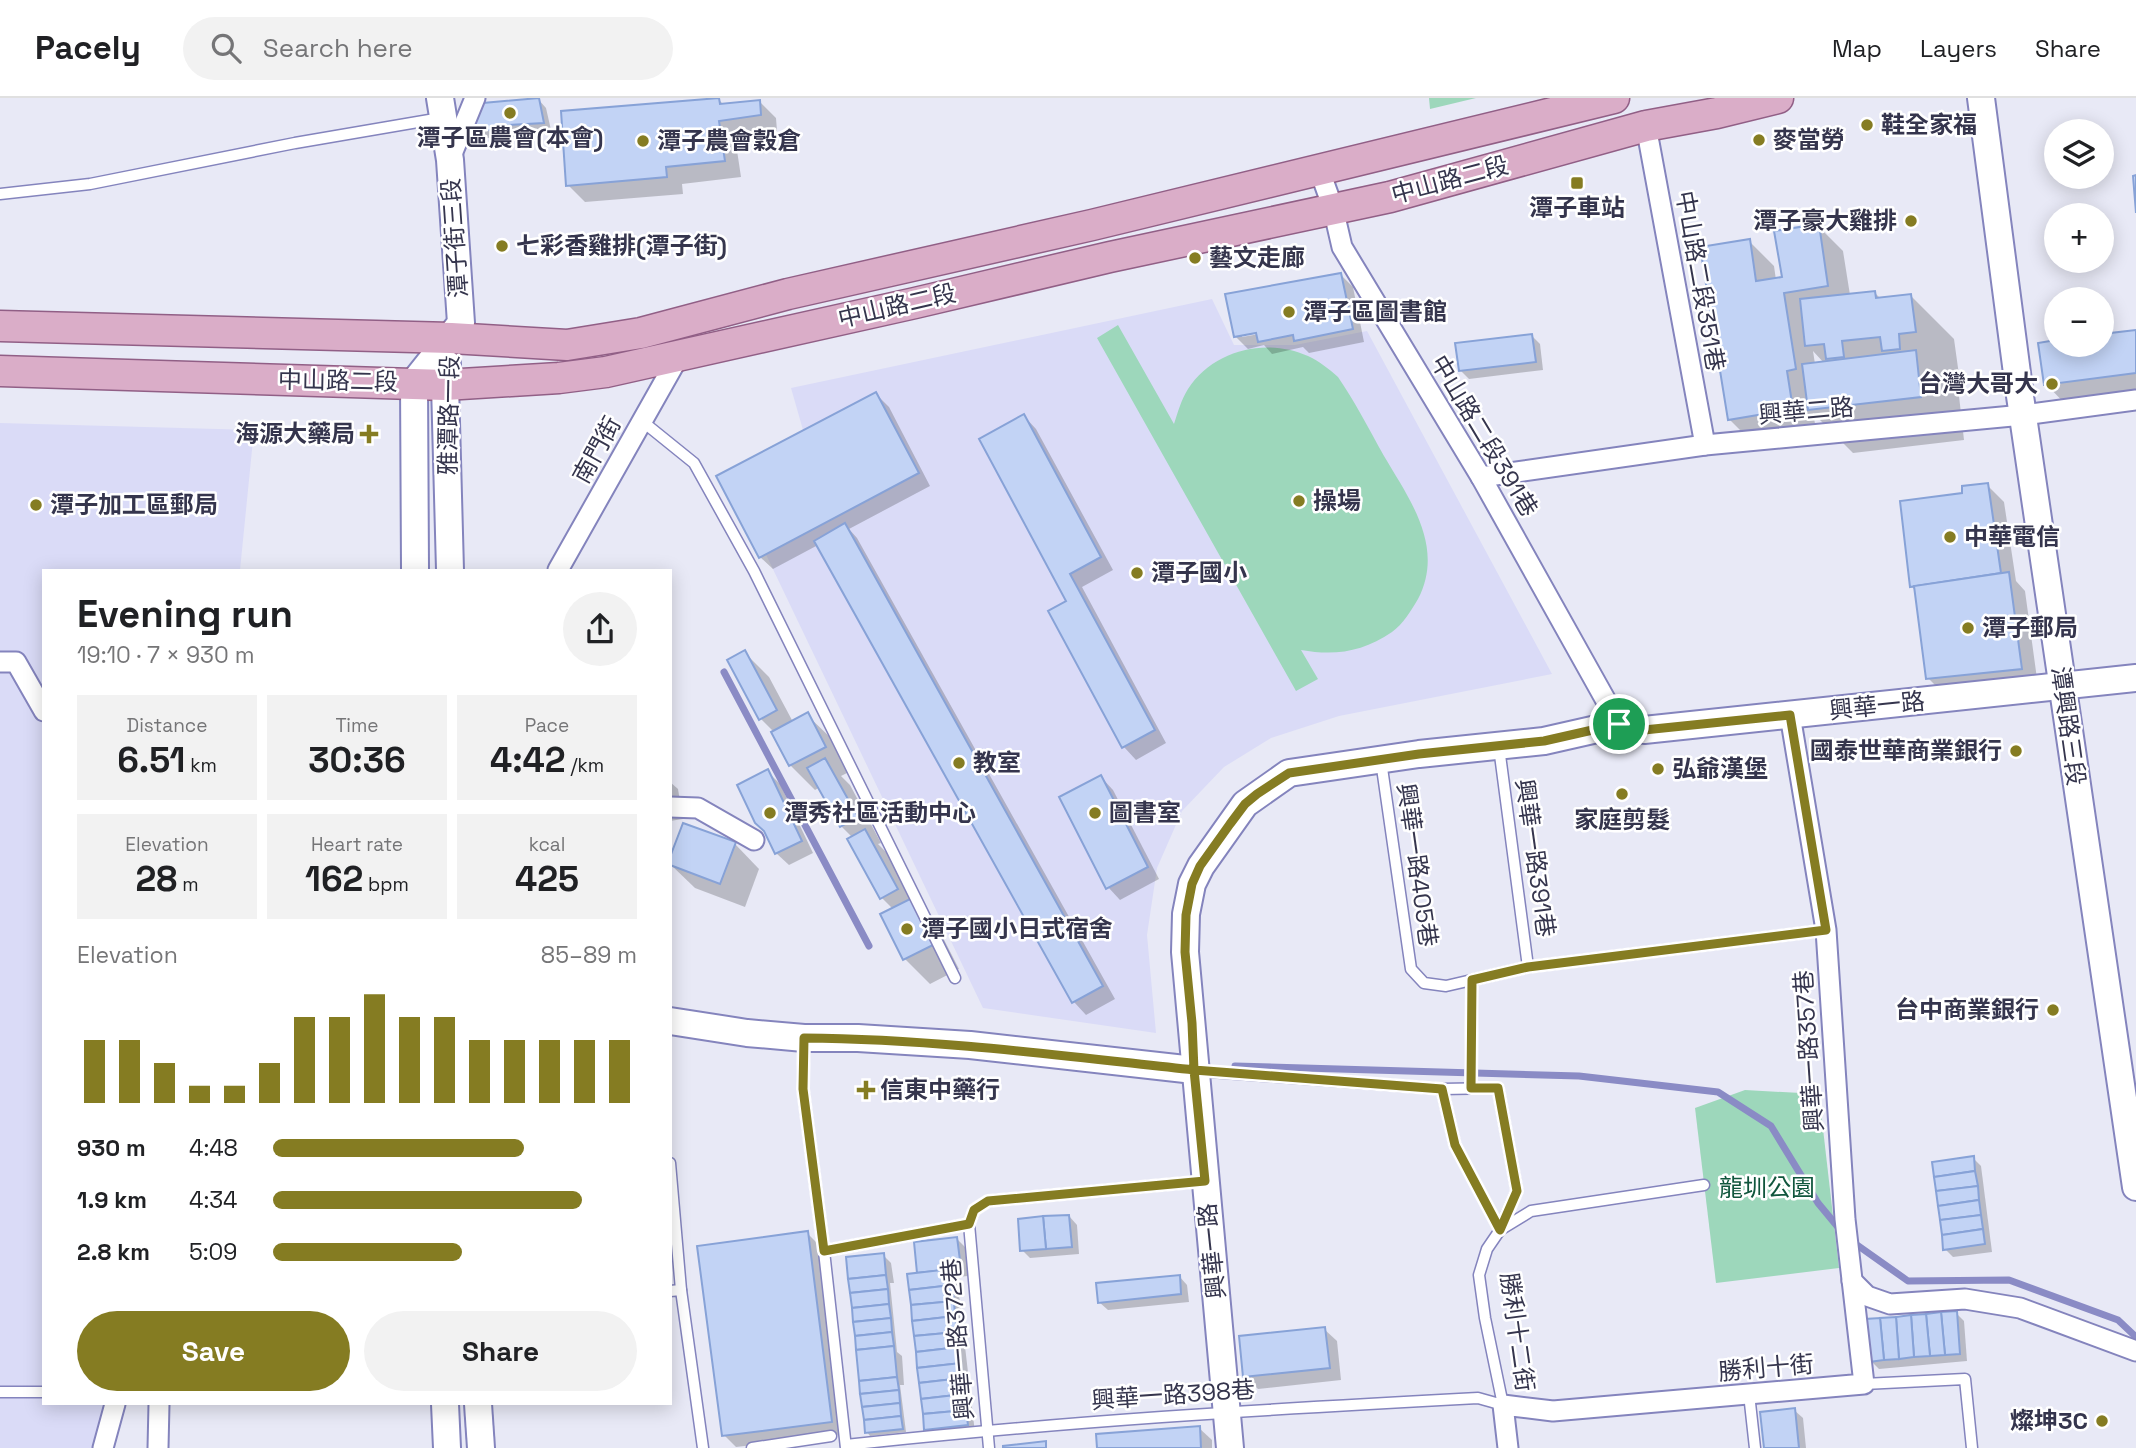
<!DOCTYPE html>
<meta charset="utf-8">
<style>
body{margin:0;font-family:"Space Grotesk","Noto Sans TC",sans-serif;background:#f2f2f2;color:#202124;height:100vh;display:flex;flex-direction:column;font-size:26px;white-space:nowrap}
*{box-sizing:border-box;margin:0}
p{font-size:23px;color:#757577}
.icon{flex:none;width:38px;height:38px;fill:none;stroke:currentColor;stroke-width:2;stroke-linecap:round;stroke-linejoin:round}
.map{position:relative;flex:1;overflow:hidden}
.sheet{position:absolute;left:42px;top:471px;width:630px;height:836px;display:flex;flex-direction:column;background:#fff;border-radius:0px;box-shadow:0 4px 18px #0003}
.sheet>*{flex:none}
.controls{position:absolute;left:2044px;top:21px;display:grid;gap:14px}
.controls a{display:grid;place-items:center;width:70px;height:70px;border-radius:50%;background:#fff;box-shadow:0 4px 18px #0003;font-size:35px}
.pin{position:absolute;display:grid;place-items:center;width:60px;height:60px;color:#fff;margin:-30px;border:4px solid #fff;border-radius:50%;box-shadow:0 2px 7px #0007}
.round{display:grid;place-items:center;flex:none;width:74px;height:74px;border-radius:37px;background:#f2f2f2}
.summary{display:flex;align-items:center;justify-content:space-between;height:119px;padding:0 35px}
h1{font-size:38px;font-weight:600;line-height:52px}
.metrics{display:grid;grid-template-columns:repeat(3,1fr);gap:10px;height:119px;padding:7px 35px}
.metrics div{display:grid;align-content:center;border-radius:0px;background:#f2f2f2;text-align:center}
.metrics b{font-size:35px;font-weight:600}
.metrics small{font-size:19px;font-weight:400}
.metrics p{font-size:19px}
.chart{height:196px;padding:14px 35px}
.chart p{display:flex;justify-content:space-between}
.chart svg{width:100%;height:126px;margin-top:7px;stroke:#857c22;stroke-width:6}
.action{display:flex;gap:14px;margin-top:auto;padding:14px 35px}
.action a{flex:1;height:80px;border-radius:42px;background:#857c22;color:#fff;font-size:28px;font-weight:600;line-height:80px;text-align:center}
.action a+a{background:#f2f2f2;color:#202124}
ul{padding:0 35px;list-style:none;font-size:23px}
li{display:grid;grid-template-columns:112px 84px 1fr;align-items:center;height:52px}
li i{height:18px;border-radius:9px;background:#857c22}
header{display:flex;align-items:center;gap:42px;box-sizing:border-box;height:98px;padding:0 35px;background:#fff;border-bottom:2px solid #e0e0e0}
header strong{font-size:33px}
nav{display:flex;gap:38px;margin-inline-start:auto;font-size:24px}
.search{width:490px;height:63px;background:#f2f2f2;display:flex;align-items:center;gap:18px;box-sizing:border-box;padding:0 24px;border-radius:38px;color:#757577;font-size:26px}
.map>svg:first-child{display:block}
</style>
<header>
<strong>Pacely</strong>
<div class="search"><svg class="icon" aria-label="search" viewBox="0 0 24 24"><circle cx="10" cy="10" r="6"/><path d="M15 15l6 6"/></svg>Search here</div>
<nav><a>Map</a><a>Layers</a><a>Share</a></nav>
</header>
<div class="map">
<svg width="2136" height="1350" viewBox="0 0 2136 1350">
<rect width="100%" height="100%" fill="#e8e9f6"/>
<g fill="#dadbf7">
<polygon points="1212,201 1234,247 1295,247 1367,233 1552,576 1339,618 1271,640 1224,669 1182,713 1157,770 1147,837 1156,935 983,910 727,375 805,339 791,290"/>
<polygon points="0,325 254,332 240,472 44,472 44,1306 103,1306 102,1350 0,1350"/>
</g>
<g fill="#9dd7bb">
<polygon points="1429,0 1476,0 1430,11"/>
<path d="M 1118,227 L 1174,326 C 1178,314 1181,302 1188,291 C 1213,252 1266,239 1308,258 C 1319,263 1329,271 1338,279 C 1355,304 1369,331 1384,358 C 1410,402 1445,449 1418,501 C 1411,513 1403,526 1392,534 C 1363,554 1335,558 1301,552 L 1318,581 L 1296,593 L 1097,240 Z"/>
<polygon points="1745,992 1819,996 1839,1170 1716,1185 1695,1010"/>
</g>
<g fill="#0003" fill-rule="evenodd">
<polygon points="538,1 546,10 551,32 515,34 516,39 481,40 473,32"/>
<polygon points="718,1 724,7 759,3 776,20 777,33 735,39 741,79 682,86 683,96 585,104 568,87"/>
<path d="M 1818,128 L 1843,153 L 1850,197 L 1874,194 L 1881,201 L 1911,198 L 1954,241 L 1959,277 L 1941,279 L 1959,298 L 1964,342 L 1853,355 L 1813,315 L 1817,336 L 1754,346 L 1729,321 L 1749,143 L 1774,168 L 1776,182 L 1784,181 ZM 1813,253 L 1824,265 L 1815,266 Z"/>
<path d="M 1341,177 L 1353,189 L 1364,244 L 1309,255 L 1303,249 L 1272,256 L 1264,247 L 1248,251 L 1235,238 ZM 1242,235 L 1265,235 L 1242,239 Z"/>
<polygon points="2136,234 2136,302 2070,311 2046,286 2040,246 2056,244 2056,247 2102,247 2102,238"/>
<polygon points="1532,238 1540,246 1543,272 1469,281 1461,273"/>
<polygon points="876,296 889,309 930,388 849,431 857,440 1115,901 1086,917 1074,904 818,447 773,471 760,459"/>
<polygon points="1024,318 1036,331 1113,472 1082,489 1166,645 1136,662 1124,649 1050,514 1069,504"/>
<polygon points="1987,387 2004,404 2016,483 2025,493 2038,588 1945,597 1928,580 1916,493 1911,488 1964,396"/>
<polygon points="744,554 769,579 793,624 807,617 832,641 849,674 841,678 850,687 881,745 878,746 890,758 916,806 936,826 959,871 930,886 905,861 893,811 881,799 853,740 841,728 820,689 815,692 790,667 774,634 761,621"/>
<polygon points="768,674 780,686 813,755 789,767 776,755"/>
<polygon points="1101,679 1113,692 1159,781 1120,802 1108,789"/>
<polygon points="670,684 678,691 683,721 670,723"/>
<polygon points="735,746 759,771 745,809 695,790 670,766"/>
<polygon points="1973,1060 1981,1068 1992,1154 1953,1159 1945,1151"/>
<polygon points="1069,1118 1077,1127 1079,1156 1030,1160 1022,1152"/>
<polygon points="670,1125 673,1164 670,1164"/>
<polygon points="807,1135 820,1148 844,1336 736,1349 724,1337"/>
<polygon points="957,1141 965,1149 968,1178 957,1179 975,1335 934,1339 926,1331 919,1176"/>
<polygon points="883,1157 891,1165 894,1185 890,1185 897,1254 902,1258 904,1287 900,1287 906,1334 870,1338 867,1334"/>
<polygon points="1179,1178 1187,1187 1189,1204 1108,1212 1099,1204"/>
<polygon points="1956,1215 1964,1223 1967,1263 1879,1271 1871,1263"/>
<polygon points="1324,1231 1337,1243 1341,1282 1258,1291 1245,1278"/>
<polygon points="1794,1312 1803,1320 1806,1350 1766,1350"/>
<polygon points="1199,1330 1212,1342 1212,1350 1099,1350"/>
</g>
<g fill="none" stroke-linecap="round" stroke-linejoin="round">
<g stroke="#8a8bc5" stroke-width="7">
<polyline points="724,574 869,848"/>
<polyline points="1235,968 1579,978 1718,994 1771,1028 1818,1105 1842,1134"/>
<polyline points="1850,1142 1908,1183 2009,1182 2118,1222 2136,1239"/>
</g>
</g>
<g fill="#c2d3f5" stroke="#87a2d7" stroke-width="2">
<polygon points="539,0 544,25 508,27 508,32 471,32 483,5"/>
<polygon points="719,0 720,6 760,2 761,17 719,23 725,63 666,69 667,79 566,88 561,13"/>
<polygon points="2136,77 2136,115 2133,78"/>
<polygon points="1819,126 1828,188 1784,195 1796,271 1787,273 1793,311 1728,322 1700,149 1750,141 1756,183 1782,179 1774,133"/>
<polygon points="1341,175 1353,231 1294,243 1293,237 1258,244 1256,235 1234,239 1225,196"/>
<polygon points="1875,193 1876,200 1911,196 1916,234 1899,236 1900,251 1882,253 1880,239 1842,243 1844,259 1826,261 1824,246 1805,248 1800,201"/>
<polygon points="2136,232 2136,275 2044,287 2038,245 2056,242 2056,247 2102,247 2102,236"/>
<polygon points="1532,236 1536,264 1459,273 1455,245"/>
<polygon points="1916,252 1921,299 1808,312 1802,266"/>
<polygon points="876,294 919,375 759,460 716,378"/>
<polygon points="1024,316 1101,459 1070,476 1155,632 1122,650 1048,513 1066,503 979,341"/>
<polygon points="1988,385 2001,475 1910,489 1900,403 1962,395 1962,388"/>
<polygon points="845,425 1103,888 1072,905 814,443"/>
<polygon points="2009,474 2022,571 1926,581 1914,488"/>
<polygon points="745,552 777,612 759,622 727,562"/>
<polygon points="808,614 826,649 789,668 771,634"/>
<polygon points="825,660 858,719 840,729 807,670"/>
<polygon points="768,671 802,743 775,756 764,733 755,725 737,687"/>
<polygon points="1101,677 1148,769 1106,791 1059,699"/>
<polygon points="683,725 736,744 720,786 670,767 670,759"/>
<polygon points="865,731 898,791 880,801 847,741"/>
<polygon points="912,800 935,846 903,862 880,816"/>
<polygon points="1974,1058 1975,1073 1934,1079 1932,1064"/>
<polygon points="1975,1073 1978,1088 1936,1093 1934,1079"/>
<polygon points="1978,1088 1979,1102 1938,1108 1936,1093"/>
<polygon points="1979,1102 1981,1117 1940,1122 1938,1108"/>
<polygon points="1069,1117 1072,1149 1046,1151 1043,1118"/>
<polygon points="1981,1117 1983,1131 1942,1137 1940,1122"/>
<polygon points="1043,1118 1046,1151 1020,1153 1018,1121"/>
<polygon points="1983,1131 1985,1146 1943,1152 1942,1137"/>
<polygon points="808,1133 832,1324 722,1338 697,1148"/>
<polygon points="957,1139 961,1170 917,1175 914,1144"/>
<polygon points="884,1155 886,1177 848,1181 846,1159"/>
<polygon points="950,1171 952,1187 909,1192 907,1176"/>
<polygon points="886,1177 888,1191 850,1195 848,1181"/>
<polygon points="1180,1177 1181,1196 1098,1205 1096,1185"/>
<polygon points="952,1187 954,1203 911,1207 909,1192"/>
<polygon points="888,1191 889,1206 852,1210 850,1195"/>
<polygon points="954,1203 955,1218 912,1223 911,1207"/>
<polygon points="889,1206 891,1220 853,1224 852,1210"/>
<polygon points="1957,1213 1960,1256 1945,1257 1941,1214"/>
<polygon points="1941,1214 1945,1257 1930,1258 1926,1216"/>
<polygon points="1926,1216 1930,1258 1914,1259 1911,1217"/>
<polygon points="1911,1217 1914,1259 1899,1261 1896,1219"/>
<polygon points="955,1218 957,1234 914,1238 912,1223"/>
<polygon points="1896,1219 1899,1261 1884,1262 1880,1220"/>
<polygon points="891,1220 892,1234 855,1238 853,1224"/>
<polygon points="1880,1220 1884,1262 1869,1264 1865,1221"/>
<polygon points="1325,1229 1330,1270 1243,1279 1239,1238"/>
<polygon points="892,1234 894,1248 856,1252 855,1238"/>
<polygon points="957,1234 959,1249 916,1254 914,1238"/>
<polygon points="894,1248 897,1279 859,1283 856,1252"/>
<polygon points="959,1249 961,1265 917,1270 916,1254"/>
<polygon points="961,1265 962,1280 919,1285 917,1270"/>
<polygon points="897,1279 899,1292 860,1296 859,1283"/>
<polygon points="962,1280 964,1296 921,1301 919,1285"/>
<polygon points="899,1292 900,1305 862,1309 860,1296"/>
<polygon points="964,1296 966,1312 923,1316 921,1301"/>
<polygon points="900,1305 901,1318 864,1322 862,1309"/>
<polygon points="1795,1310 1799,1350 1764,1350 1760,1314"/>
<polygon points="966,1312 968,1327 924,1332 923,1316"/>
<polygon points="901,1318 903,1331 865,1335 864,1322"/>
<polygon points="1200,1328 1201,1350 1097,1350 1096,1336"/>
<polygon points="1046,1343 1046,1350 1003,1350 1003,1348"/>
</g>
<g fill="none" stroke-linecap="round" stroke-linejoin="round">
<defs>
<g id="lane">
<polyline points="0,96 90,86 295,45 441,20"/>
<polyline points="642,323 694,365 754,473 955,880"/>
<polyline points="1500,657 1528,869"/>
<polyline points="1381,663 1411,871 1424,885 1446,888 1528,869 1826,832"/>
<polyline points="804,940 803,991 824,1153 846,1350"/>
<polyline points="1198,973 1442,991 1498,990 1517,1093 1500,1131"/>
<polyline points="1471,990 1472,882"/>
<polyline points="1442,991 1455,1047 1500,1132"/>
<polyline points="670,1065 681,1192"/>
<polyline points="824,1153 969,1126"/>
<polyline points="670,1193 681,1192 703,1350"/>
<polyline points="1864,1286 1965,1281 1972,1350"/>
<polyline points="0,1294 44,1294"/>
<polyline points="1749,1296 1755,1350"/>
<path d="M 846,1347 C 1056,1324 1267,1311 1478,1300 L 1503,1307 L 1485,1220 L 1479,1177 L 1487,1151 L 1500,1132 L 1531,1113 L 1704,1087"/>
<polyline points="752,1350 831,1338"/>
<polyline points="989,1350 969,1126 974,1112 988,1103 1205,1083"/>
</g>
<g id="street">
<polyline points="1646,28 1705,347"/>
<polyline points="450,61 475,0"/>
<polyline points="1319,71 1333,110 1342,149 1481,379 1619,626"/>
<polyline points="1481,379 1705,347 2023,317 2136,302"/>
<polyline points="558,472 680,256"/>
<polyline points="0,564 16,564 44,613"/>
<polyline points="670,709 698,710 754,742"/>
<polyline points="1852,1183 1867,1198 1890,1206 1965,1201 2020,1210 2136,1253"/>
<polyline points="103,1350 115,1306"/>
<polyline points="158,1350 159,1306"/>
<polyline points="1508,1350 1503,1307 1553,1313 1864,1286 1845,1121 1826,832 1790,617"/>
</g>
<g id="secondary">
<polyline points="1981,0 2020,298 2136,1089"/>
<polyline points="447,266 445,287 450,472"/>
<polyline points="415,472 414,284 461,225 450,62 440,0"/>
<polyline points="670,923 747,935 804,940 858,940 970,947 1194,972"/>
<polyline points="445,1306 447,1350"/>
<polyline points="478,1306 481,1350"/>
<polyline points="1230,1350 1185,854 1186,816 1192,786 1201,768 1245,706 1289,675 1419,656 1544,643 1619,626 1644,632 2136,580"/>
</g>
<g id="primary">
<polyline points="0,228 451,240 567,247 641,235 788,196 1092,127 1614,0"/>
<polyline points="0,273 445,287 559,280 606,274 915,205 1110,159 1390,99 1646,28 1717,15 1778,0"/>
</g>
</defs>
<use href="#lane" stroke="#8484bd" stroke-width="13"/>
<use href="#street" stroke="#8484bd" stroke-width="23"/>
<use href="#secondary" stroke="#8484bd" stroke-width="30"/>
<use href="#primary" stroke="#915f86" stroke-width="33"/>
<use href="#lane" stroke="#fff" stroke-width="10"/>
<use href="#street" stroke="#fff" stroke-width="19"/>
<use href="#secondary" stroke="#fff" stroke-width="26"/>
<use href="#primary" stroke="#daadc8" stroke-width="30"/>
</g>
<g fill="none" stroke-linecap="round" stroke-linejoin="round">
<defs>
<path id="route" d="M 1619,626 L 1544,643 L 1419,656 L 1289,675 L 1257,696 L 1245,706 L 1230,726 L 1200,768 L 1192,786 L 1186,817 L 1185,854 L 1192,925 L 1194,972 C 1064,958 935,941 804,940 L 803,991 L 824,1153 L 969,1126 L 974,1112 L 988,1103 L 1205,1083 L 1194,972 L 1442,991 L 1455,1047 L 1500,1132 L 1517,1093 L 1498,990 L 1471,990 L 1472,882 L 1528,869 L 1826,832 L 1790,617 L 1644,632 L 1619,626"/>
</defs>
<use href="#route" stroke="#fff" stroke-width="14"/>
<use href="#route" stroke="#857c22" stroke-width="9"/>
</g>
<g fill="#857c22" stroke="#fff" stroke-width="2.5">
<circle cx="510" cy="15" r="7"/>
<circle cx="1867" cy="27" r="7"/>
<circle cx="1759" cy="42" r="7"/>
<circle cx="643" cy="43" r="7"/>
<rect x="1570" y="78" width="14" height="14" rx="3.5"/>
<circle cx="1911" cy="123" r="7"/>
<circle cx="502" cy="148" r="7"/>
<circle cx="1195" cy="160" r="7"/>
<circle cx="1289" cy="214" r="7"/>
<circle cx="2052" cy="286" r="7"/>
<path d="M365.5 325.5h7v7h7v7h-7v7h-7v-7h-7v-7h7z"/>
<circle cx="1299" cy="403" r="7"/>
<circle cx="36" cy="407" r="7"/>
<circle cx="1950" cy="439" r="7"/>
<circle cx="1137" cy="475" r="7"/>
<circle cx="1968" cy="530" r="7"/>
<circle cx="2016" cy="653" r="7"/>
<circle cx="959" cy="665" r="7"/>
<circle cx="1658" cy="671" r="7"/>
<circle cx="1622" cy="696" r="7"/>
<circle cx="770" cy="715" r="7"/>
<circle cx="1095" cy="715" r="7"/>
<circle cx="907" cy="831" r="7"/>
<circle cx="2053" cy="912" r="7"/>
<path d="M862.5 981.5h7v7h7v7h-7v7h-7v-7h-7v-7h7z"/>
<circle cx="2102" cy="1323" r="7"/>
</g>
<g text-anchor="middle" stroke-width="5" stroke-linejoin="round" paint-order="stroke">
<g font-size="24" font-weight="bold" fill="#35354d" stroke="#fff" text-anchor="start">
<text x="1881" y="35">鞋全家福</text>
<text x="510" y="48" text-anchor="middle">潭子區農會(本會)</text>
<text x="1773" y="50">麥當勞</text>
<text x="657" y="51">潭子農會穀倉</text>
<text x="1577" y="118" text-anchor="middle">潭子車站</text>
<text x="1897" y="131" text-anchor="end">潭子豪大雞排</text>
<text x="516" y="156">七彩香雞排(潭子街)</text>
<text x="1209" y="168">藝文走廊</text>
<text x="1303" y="222">潭子區圖書館</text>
<text x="2038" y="294" text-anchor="end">台灣大哥大</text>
<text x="355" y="344" text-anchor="end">海源大藥局</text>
<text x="1313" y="411">操場</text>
<text x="50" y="415">潭子加工區郵局</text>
<text x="1964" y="447">中華電信</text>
<text x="1151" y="483">潭子國小</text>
<text x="1982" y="538">潭子郵局</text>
<text x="2002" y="661" text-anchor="end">國泰世華商業銀行</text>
<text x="973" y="673">教室</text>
<text x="1672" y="679">弘爺漢堡</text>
<text x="784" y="723">潭秀社區活動中心</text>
<text x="1109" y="723">圖書室</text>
<text x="1622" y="730" text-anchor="middle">家庭剪髮</text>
<text x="921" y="839">潭子國小日式宿舍</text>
<text x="2039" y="920" text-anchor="end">台中商業銀行</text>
<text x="880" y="1000">信東中藥行</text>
<text x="2088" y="1331" text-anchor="end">燦坤3C</text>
</g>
<g font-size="24" fill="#35354d" stroke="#fff">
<text transform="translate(1450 82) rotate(-15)" y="8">中山路二段</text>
<text transform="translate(455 140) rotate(-94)" y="8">潭子街三段</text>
<text transform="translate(1700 183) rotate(80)" y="8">中山路二段351巷</text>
<text transform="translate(897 208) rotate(-13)" y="8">中山路二段</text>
<text transform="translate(338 283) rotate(1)" y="8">中山路二段</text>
<text transform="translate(1806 313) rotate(-5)" y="8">興華二路</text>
<text transform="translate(449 317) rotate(-89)" y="8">雅潭路一段</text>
<text transform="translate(1484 338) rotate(59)" y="8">中山路二段391巷</text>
<text transform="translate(597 352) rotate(-61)" y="8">南門街</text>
<text transform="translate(1877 608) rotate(-6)" y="8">興華一路</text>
<text transform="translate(2068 628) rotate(82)" y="8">潭興路三段</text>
<text transform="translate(1535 760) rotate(82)" y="8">興華一路391巷</text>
<text transform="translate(1417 767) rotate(82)" y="8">興華一路405巷</text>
<text transform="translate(1809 953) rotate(-94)" y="8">興華一路357巷</text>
<text transform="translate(1212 1153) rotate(-96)" y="8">興華一路</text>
<text transform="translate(1517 1234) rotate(82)" y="8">勝利十二街</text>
<text transform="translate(958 1241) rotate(-95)" y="8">興華一路372巷</text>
<text transform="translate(1766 1270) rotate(-5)" y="8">勝利十街</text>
<text transform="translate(1173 1297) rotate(-4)" y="8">興華一路398巷</text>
</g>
<g font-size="24" fill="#10563d" stroke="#fff">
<text x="1767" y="1098">龍圳公園</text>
</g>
</g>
</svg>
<div class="controls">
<a><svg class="icon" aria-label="layers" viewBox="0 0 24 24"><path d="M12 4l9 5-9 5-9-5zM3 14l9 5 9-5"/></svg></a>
<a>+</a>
<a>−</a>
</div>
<div class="pin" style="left:1619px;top:626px;background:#1e9e55"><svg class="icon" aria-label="arrive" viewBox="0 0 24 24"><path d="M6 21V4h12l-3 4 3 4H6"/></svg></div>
<section class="sheet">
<div class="summary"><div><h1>Evening run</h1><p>19:10 · 7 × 930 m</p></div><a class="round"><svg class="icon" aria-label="share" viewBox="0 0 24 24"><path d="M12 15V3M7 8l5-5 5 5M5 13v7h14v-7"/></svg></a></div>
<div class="metrics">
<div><p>Distance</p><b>6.51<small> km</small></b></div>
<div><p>Time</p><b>30:36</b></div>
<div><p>Pace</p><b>4:42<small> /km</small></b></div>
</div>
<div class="metrics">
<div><p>Elevation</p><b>28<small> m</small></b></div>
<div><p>Heart rate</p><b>162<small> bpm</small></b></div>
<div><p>kcal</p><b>425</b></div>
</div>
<div class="chart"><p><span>Elevation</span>85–89 m</p>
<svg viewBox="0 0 160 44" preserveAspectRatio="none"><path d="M5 44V22M15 44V22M25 44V30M35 44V38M45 44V38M55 44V30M65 44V14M75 44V14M85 44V6M95 44V14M105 44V14M115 44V22M125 44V22M135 44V22M145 44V22M155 44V22"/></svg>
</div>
<ul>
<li><b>930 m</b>4:48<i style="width:69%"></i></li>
<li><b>1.9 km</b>4:34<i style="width:85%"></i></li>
<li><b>2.8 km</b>5:09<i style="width:52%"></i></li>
</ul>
<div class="action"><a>Save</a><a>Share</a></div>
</section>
</div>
